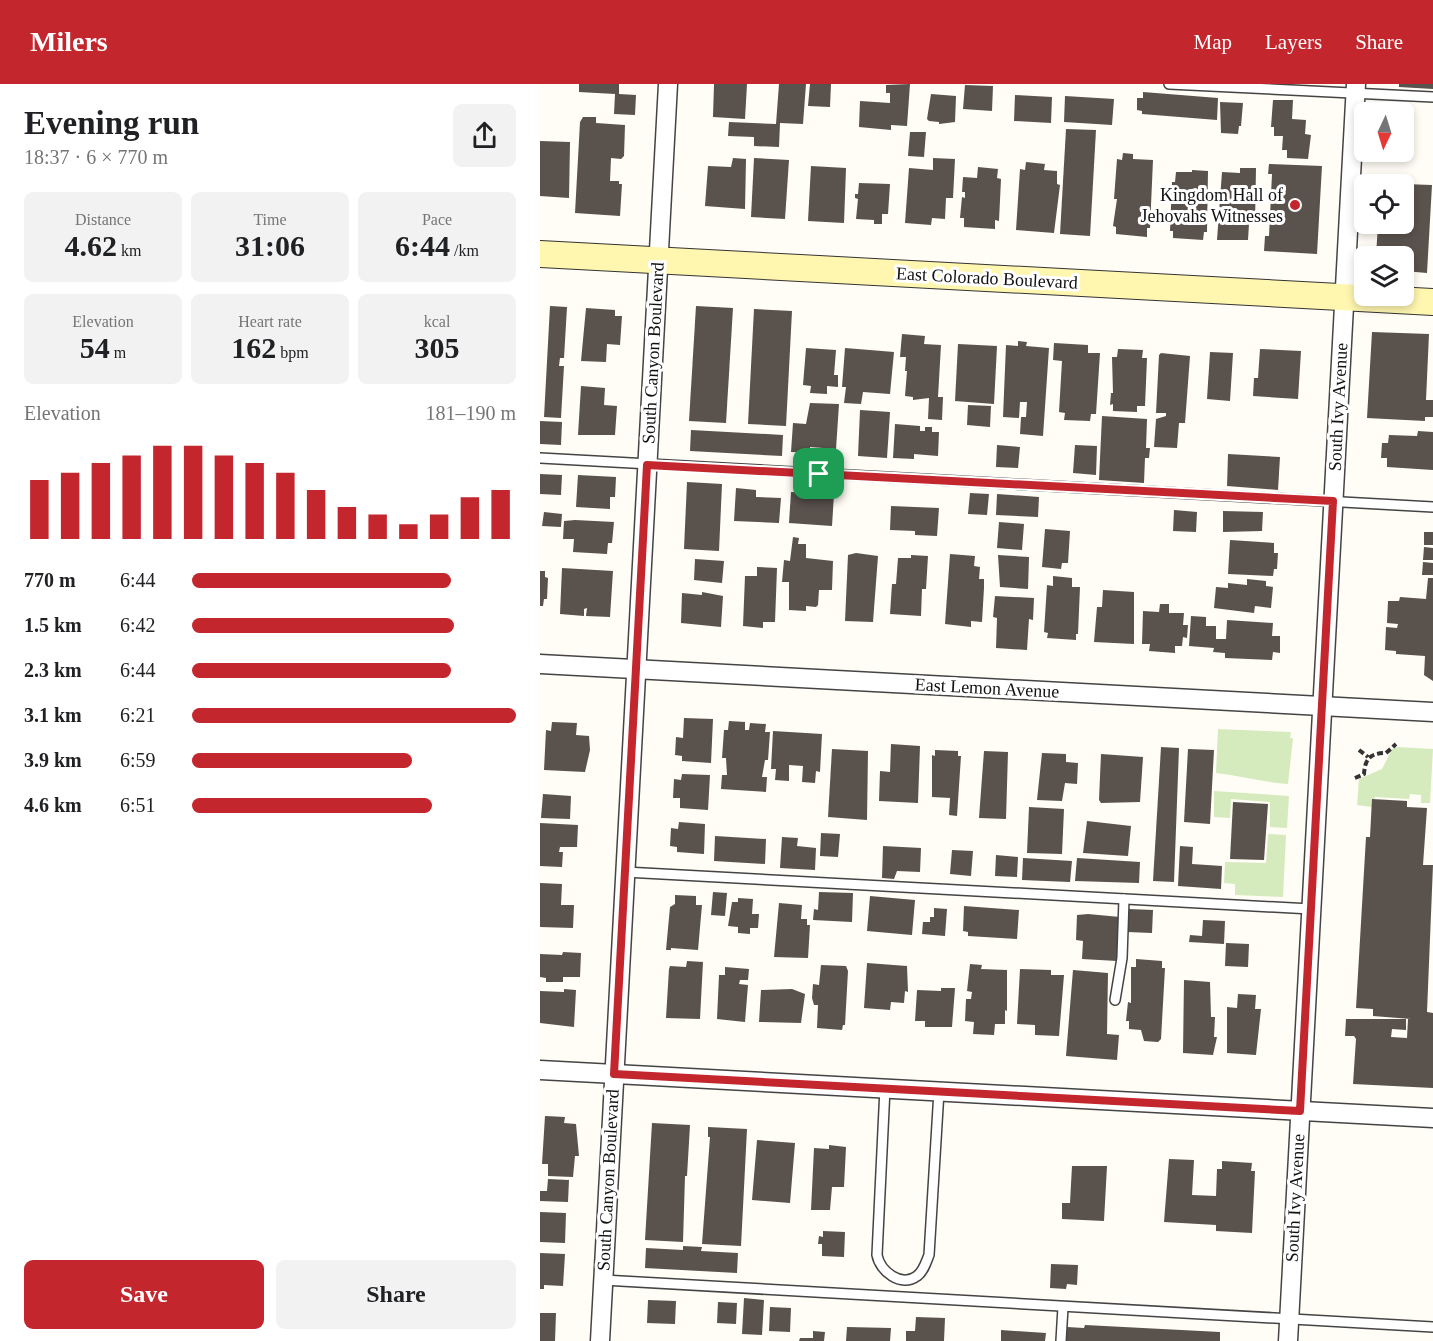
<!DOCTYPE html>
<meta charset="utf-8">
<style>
body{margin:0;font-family:Georgia,serif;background:#f2f2f2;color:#202124;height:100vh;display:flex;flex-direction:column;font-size:22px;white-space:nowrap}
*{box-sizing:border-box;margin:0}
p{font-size:20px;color:#757577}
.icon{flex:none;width:33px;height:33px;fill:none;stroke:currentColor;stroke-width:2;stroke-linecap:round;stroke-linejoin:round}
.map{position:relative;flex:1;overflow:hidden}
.drawer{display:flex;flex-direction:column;background:#fff;width:540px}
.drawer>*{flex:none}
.needle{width:39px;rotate:184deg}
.buttons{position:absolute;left:814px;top:18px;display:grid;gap:12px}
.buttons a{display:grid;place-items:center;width:60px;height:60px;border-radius:9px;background:#fff;box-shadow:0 3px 9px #0003;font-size:30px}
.pin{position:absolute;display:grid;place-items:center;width:51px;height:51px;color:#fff;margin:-26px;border-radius:12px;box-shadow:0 3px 9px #0006}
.round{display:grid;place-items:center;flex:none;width:63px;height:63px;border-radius:9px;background:#f2f2f2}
.headline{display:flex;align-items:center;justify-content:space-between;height:102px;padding:0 24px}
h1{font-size:33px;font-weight:700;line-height:45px}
.figures{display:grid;grid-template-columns:repeat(3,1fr);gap:9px;height:102px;padding:6px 24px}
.figures div{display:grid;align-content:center;border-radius:9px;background:#f2f2f2;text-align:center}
.figures b{font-size:30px;font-weight:700}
.figures small{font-size:16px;font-weight:400}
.figures p{font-size:16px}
.chart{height:168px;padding:12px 24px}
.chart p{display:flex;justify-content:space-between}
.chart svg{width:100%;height:108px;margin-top:6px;stroke:#c4262e;stroke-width:6}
.cta{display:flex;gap:12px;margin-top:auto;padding:12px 24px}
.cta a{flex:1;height:69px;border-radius:9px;background:#c4262e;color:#fff;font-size:24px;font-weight:700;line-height:69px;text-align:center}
.cta a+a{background:#f2f2f2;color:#202124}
ul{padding:0 24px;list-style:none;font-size:20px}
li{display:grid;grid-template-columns:96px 72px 1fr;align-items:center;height:45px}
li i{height:15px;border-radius:8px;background:#c4262e}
header{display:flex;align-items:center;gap:36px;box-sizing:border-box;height:84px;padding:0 30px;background:#c4262e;color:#fff}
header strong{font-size:28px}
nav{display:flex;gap:33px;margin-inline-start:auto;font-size:21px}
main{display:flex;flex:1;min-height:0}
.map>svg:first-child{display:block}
</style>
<header>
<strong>Milers</strong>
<nav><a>Map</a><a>Layers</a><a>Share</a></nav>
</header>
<main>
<section class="drawer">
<div class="headline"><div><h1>Evening run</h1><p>18:37 · 6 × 770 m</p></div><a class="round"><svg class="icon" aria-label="share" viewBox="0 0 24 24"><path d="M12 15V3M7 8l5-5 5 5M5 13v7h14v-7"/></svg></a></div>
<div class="figures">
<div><p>Distance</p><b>4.62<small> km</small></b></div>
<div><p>Time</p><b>31:06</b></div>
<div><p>Pace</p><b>6:44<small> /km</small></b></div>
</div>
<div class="figures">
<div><p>Elevation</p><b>54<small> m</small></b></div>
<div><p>Heart rate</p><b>162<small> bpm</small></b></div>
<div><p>kcal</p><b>305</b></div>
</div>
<div class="chart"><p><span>Elevation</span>181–190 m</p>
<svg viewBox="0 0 160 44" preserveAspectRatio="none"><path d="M5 44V20M15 44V17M25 44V13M35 44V10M45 44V6M55 44V6M65 44V10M75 44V13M85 44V17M95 44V24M105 44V31M115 44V34M125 44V38M135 44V34M145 44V27M155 44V24"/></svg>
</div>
<ul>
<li><b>770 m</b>6:44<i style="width:80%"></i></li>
<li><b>1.5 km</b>6:42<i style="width:81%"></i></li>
<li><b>2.3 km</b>6:44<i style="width:80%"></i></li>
<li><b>3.1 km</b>6:21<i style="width:100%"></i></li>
<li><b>3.9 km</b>6:59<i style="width:68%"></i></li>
<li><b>4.6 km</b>6:51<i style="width:74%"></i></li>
</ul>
<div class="cta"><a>Save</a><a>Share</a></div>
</section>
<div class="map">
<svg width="893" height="1257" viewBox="0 0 893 1257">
<rect width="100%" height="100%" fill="#fffdf5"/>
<g fill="#d5ebbd">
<path d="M 678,645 L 751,648 L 750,654 L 753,654 L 748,700 C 723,698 701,692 676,689 Z"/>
<polygon points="857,663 893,665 890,719 881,719 881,711 870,710 869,715 835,713 832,723 817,721 819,695 842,685 852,665"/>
<polygon points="674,707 749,712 747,744 730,743 730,718 691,715 690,734 674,733"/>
<polygon points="728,750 746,751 743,813 695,811 695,800 684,799 685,778 726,779"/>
</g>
<g fill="#5a524d">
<polygon points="39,0 79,0 79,10 96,11 95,31 74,30 75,10 39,8"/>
<polygon points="174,0 207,0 205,35 173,33"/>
<polygon points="239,0 266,0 263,40 240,39 239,63 214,62 214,53 188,52 189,38 236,40"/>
<polygon points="270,0 291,0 290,23 268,22"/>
<polygon points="370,0 367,42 351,41 351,46 319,43 320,17 350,19 350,9 346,9 346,1"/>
<polygon points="859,0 893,0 893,5 859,3"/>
<polygon points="425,1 453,2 452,27 423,25"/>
<polygon points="603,8 678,14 677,36 602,30 602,27 597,26 597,14 603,14"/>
<polygon points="391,10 416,12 415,38 399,40 399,38 389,37 387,35"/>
<polygon points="475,11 512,13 511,39 474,37"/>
<polygon points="525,12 574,15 572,41 524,38"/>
<polygon points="733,16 753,16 752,35 766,36 765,50 771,51 768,75 747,74 747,66 742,66 743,52 734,52 734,43 731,43"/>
<polygon points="680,18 703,19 701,42 699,42 698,50 681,49"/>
<polygon points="43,33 56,33 56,39 85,41 84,72 81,75 71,74 70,97 79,97 79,100 82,100 80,132 35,129 40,38"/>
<polygon points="526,45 556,46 550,152 520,150"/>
<polygon points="370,48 386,48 384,73 368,72"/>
<polygon points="0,57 30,58 29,114 0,112"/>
<polygon points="583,69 593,70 593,75 613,76 610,144 607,144 607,153 576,150 576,143 573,142 577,115 574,115 577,75 582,76"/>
<polygon points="193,74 206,75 205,125 165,122 168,82 191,83"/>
<polygon points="214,74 249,76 245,135 211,133"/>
<polygon points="393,74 415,75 413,114 406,114 405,135 392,134 391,141 365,139 369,84 393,86"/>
<polygon points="486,78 505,80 504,86 517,87 517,100 520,101 514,149 476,146 480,85 485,86"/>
<polygon points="729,80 782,82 777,170 724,167 725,152 729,152 732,90 728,90"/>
<polygon points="271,82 306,84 304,139 268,137"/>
<polygon points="438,83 458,85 457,94 461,95 459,137 455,136 455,145 424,143 424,134 420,134 422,113 425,114 425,108 422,108 423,93 437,94"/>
<polygon points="700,84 716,84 715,140 709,140 708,156 677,156 682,88 700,89"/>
<polygon points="652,86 668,87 667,148 664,148 663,156 633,154 633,147 630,147 632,98 635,98 636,88 652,88"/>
<polygon points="319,99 350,100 348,130 342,130 342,140 334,140 334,136 316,135 318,115 315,114 315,110 318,110"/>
<polygon points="864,100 892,101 887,189 864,187 864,172 836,172 838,140 864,140"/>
<polygon points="10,222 27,223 24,274 20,274 19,282 24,282 21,334 4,333"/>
<polygon points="156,222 193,224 186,339 149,337"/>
<polygon points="46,224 75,226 75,232 82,232 80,261 67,260 66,278 41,277"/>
<polygon points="214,225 252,227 246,342 208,340"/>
<polygon points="832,248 889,250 886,316 893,316 893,333 885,333 885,337 827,334"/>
<polygon points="362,250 385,252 384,260 401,261 398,313 403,313 402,336 388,335 389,314 373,316 373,313 365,312 367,287 365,287 366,273 360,273"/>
<polygon points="478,257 487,258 486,262 509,264 503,352 480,350 481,333 486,333 487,318 480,318 479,334 463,333 466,261 478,262"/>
<polygon points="514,259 548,261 548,269 560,269 556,330 551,330 550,337 524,336 525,329 519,328 522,277 513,276"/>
<polygon points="418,260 457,262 454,320 415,317"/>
<polygon points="266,264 296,266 294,291 298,291 298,303 287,302 287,310 270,309 271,302 263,301"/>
<polygon points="305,264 354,268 350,310 323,308 321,320 304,319 306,303 302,303"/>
<polygon points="578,265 603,266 602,274 607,274 605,322 597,322 597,328 573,327 573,320 570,321 571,309 573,309 572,273 577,273"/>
<polygon points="720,265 761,267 758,315 713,312 714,294 718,294"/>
<polygon points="670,268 693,269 690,317 667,315"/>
<polygon points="621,269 650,272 645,339 639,339 637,364 614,363 616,335 626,332 626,329 616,329 619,271"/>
<polygon points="41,302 65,304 64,321 77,322 75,351 38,351"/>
<polygon points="270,319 299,320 296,365 270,363 270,369 251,368 253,339 266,340"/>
<polygon points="428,321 451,322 450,343 427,341"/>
<polygon points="320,326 350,328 347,374 318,372"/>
<polygon points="562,332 607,335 606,364 610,364 609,374 605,374 604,399 559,396"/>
<polygon points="0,337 22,338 21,361 0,360"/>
<polygon points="355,340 380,342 380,347 385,347 385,343 392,343 392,348 399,348 398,372 374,370 374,375 353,374"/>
<polygon points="151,346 243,351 242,372 150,367"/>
<polygon points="878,347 893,348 893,386 847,383 847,374 841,374 842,359 848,359 849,351 877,352"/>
<polygon points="457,361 480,363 478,384 456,383"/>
<polygon points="535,361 557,362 556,391 533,389"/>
<polygon points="688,370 740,373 738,406 687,402"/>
<polygon points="0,390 22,391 21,411 0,410"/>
<polygon points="38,391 76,393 75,413 70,413 70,425 36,423"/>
<polygon points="147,398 182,400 179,467 144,465"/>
<polygon points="196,404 216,406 216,413 241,414 239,439 194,437"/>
<polygon points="251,408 294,410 292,442 249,439"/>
<polygon points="430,409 449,410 447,431 428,430"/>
<polygon points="457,410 499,413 498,433 456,431"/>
<polygon points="351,422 399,424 397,452 375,451 375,447 350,446"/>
<polygon points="634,426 657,428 656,448 633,447"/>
<polygon points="683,427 723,428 722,447 683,448"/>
<polygon points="4,428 22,430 21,443 2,442"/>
<polygon points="35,436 74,438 72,459 68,459 67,470 33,468 34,455 23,455 24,437"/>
<polygon points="459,438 484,440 482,466 457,464"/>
<polygon points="505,445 530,447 528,479 522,479 521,485 502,483"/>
<rect x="884" y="448" width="9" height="13"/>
<polygon points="253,453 259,454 258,460 266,460 266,474 293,477 292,506 279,506 278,521 276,523 266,522 266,527 249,526 249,498 242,498 244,476 250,477"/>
<polygon points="690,456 734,459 734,469 738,469 737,485 734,485 733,492 688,490"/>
<polygon points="884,463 893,464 893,476 883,476"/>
<polygon points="316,469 338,472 333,538 305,537 308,471"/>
<polygon points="410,470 435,472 434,482 440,483 439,495 444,495 444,504 442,538 431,537 431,543 405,540"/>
<polygon points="371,471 388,472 386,505 382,505 381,532 350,530 352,500 356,500 358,474 371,474"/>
<polygon points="458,471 489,473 488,505 460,503"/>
<polygon points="155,475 184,477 182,499 154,496"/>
<polygon points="883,478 893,479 893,491 882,491"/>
<polygon points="217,483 237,484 235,538 223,538 223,544 203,542 205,492 217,492"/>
<polygon points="22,484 73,487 70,533 46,532 47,524 44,525 44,532 20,530"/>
<polygon points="0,487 5,487 5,493 8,494 7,515 4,515 3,522 0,522"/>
<polygon points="513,492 532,494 532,503 540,503 538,550 536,550 536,556 507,554 508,549 504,548 507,501 513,502"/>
<polygon points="888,494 893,494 893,597 884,591 885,572 856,570 856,567 845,566 846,543 857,544 858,540 847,539 848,517 859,517 860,513 886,515"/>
<polygon points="707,495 726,497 726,502 733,503 731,524 715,522 714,529 674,524 676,503 688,504 688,499 707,501"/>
<polygon points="563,506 594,508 594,560 554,558 557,523 562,523"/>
<polygon points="162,508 183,512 181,543 141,539 142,509 162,511"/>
<polygon points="455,512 494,514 493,536 489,535 487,566 456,564 457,534 453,533"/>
<polygon points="620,520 629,520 629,529 644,529 643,541 648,541 647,554 643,553 642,562 635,562 635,569 609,567 610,560 602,560 603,527 619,528"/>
<polygon points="651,532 666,533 666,542 676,542 676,555 686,555 687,536 733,539 732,552 740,552 740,569 733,568 732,576 685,574 685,569 673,568 674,564 649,562"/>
<polygon points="144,634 173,635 171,679 142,677 142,672 135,671 136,653 143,654"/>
<polygon points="189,637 205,638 205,646 209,646 210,639 226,640 225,648 230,648 228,676 225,676 222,693 227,693 226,708 181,705 182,691 187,691 186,674 182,674 184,646 188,646"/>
<polygon points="12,638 37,639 36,651 49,652 50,666 45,688 4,686 6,646 11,647"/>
<polygon points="233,647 282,650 280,688 276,687 275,699 262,698 263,682 249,681 249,697 235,696 236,685 231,685"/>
<polygon points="351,660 380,662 378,719 339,717 340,687 350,688"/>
<polygon points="621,663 639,664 634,798 613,797"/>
<polygon points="292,665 328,667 327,736 288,733"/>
<polygon points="648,665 674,666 670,740 644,738"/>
<polygon points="395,666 418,667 418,672 421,672 417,732 409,731 410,714 392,713 392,671 395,672"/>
<polygon points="444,667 468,668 466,735 439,734"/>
<polygon points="502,669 526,670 526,678 538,679 537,700 525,699 522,717 497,716"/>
<polygon points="561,670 603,673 600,718 561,719 559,716"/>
<polygon points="142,690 170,691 168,726 140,724 140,714 133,714 134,695 141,696"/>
<polygon points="3,710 31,712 30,735 1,734"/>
<polygon points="832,715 867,717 867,723 887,724 883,781 893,781 887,928 893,929 893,1004 813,1000 816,955 814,952 805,952 806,935 866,935 866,946 852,945 851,953 867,954 868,935 871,935 833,932 833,925 816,924 826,753 830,753"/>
<polygon points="693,718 728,720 724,776 690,775"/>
<polygon points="489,723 524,725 522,770 487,769"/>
<polygon points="547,737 591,742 588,772 543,769"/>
<polygon points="139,738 165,740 164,770 137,768 137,763 130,762 131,744 138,745"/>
<polygon points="0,739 38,741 37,763 20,763 19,768 23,768 22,783 0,782"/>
<polygon points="281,749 300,750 298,773 280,772"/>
<polygon points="175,752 226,755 225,780 174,777"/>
<polygon points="242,753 258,754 257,762 276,764 275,786 240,784"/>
<polygon points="343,762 381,764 380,788 357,787 354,795 342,794"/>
<polygon points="640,762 653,763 652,780 682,782 681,805 638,802"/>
<polygon points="412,766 433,767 431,792 410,790"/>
<polygon points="456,771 478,773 477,793 455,792"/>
<polygon points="483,774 532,777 530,798 482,796"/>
<polygon points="537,774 600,778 599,799 535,797"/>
<polygon points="0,799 22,800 21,821 34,821 33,844 0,843"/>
<polygon points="173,808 187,809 185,832 171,831"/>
<polygon points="279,808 313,809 312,838 273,836 274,825 278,826"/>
<polygon points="135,811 156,812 156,821 162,821 158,866 131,864 131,866 126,866 130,823 135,820"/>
<polygon points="330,812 375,816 372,851 327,847"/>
<polygon points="198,814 213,815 212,830 219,830 218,844 210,844 210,850 198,849 198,843 188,842 192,818 198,818"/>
<polygon points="239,819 262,821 261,835 267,835 267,841 270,841 268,874 234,873"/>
<polygon points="424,822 479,826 477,855 428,852 428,848 423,847"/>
<polygon points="394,824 407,825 405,852 382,850 383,838 390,838 390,833 394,833"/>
<polygon points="589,825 613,826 612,849 588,848"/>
<polygon points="548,830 580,833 577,877 542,875 543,857 536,856 537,831"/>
<polygon points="663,836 685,837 684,860 649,858 650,851 662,852"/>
<polygon points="686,859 709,860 708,883 685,882"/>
<polygon points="23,868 41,869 40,893 23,893 23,898 6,898 6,894 0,893 0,870 22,871"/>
<polygon points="596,875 622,877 622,884 625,884 621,955 618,958 604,957 601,946 589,945 589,937 586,937 588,918 591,919 591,883 596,883"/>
<polygon points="147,877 163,878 160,935 126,934 129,885 130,882 146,883"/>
<polygon points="327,879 367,882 368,908 365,907 364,919 351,918 350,926 324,924"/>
<polygon points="430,880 442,881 441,885 467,886 467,927 465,926 465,940 455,940 454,951 433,950 434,938 425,937 426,915 431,915 432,908 427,907"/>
<polygon points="281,881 306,882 308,887 305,941 303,941 302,946 277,944 278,921 274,921 272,914 273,900 279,901"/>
<polygon points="185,883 209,885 208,896 200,896 199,900 208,901 205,938 177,935 179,891 185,891"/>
<polygon points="480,885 511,886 511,891 524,891 519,952 495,951 495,941 477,940"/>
<polygon points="533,886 568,889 567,950 579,951 577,976 526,972"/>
<polygon points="644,896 670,898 671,933 675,933 674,953 677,953 673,971 643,969"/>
<polygon points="401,904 415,904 412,943 385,943 385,937 375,937 377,906 401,907"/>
<polygon points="24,905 36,906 34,943 0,939 0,907 24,908"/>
<polygon points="252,905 265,910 261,939 219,938 221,906"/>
<polygon points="698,910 716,911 715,925 721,925 716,971 687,969 687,923 697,924"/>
<polygon points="5,1032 25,1033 24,1039 36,1040 39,1072 35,1072 33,1093 8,1092 8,1080 2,1080"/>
<polygon points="112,1039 150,1041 147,1092 145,1092 143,1158 105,1156"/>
<polygon points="168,1043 207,1045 201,1162 162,1160 170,1053 168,1053"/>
<polygon points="217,1056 255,1059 250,1119 212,1116"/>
<polygon points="289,1061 306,1063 304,1103 292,1103 290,1126 271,1126 274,1064 289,1065"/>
<polygon points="629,1075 654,1076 652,1111 676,1112 677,1085 682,1085 682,1077 712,1079 711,1087 715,1087 712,1149 676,1147 676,1141 624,1138"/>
<polygon points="532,1082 567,1082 564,1137 522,1135 522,1119 530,1119"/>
<polygon points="8,1095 29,1096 28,1118 0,1117 0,1107 7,1107"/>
<polygon points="0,1128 26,1129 25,1159 0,1158"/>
<polygon points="283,1147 305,1148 304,1173 282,1172 282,1160 278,1160 279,1152 283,1153"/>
<polygon points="143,1162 162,1163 161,1167 198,1169 197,1189 105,1184 106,1164 143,1166"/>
<polygon points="0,1169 25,1170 23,1202 4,1201 4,1205 0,1205"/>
<polygon points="511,1180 538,1181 537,1201 527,1200 526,1205 510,1204"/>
<polygon points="204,1214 224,1216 222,1251 202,1250"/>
<polygon points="108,1216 136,1217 135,1240 107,1239"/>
<polygon points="178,1218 197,1219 196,1240 177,1239"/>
<polygon points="230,1223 251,1224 250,1248 229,1247"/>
<polygon points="0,1229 16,1229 15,1257 0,1257"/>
<polygon points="376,1233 405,1234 404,1257 366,1257 366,1247 375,1247"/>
<polygon points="545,1241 680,1248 680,1257 527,1257 527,1243 544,1244"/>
<polygon points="307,1243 351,1244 350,1257 306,1257"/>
<polygon points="461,1246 506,1249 505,1257 461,1257"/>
<polygon points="273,1247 285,1248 284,1257 259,1257 260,1254 273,1254"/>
</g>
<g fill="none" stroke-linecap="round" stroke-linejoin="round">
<defs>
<g id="lane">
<polyline points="629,0 893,13"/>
<polyline points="0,374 893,423"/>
<polyline points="85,788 771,825"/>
<polyline points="575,916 582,874 584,815"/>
<path d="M 345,1004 L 337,1171 C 340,1187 361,1204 377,1192 C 384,1187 386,1178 389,1171 L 399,1007"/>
<polyline points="63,1196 893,1243"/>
<polyline points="521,1257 523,1223"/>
</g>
<g id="street">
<polyline points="0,580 893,628"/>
<polyline points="0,986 893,1034"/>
<polyline points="60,1257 128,0"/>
<polyline points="748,1257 816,0"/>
</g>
<polyline id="secondary" points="0,170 893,218"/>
</defs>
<use href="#lane" stroke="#444" stroke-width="12"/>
<use href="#street" stroke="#444" stroke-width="21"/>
<use href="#secondary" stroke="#333" stroke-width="28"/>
<g stroke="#333" stroke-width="4" stroke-dasharray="6 3" stroke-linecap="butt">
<polyline points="819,666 828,673"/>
<path d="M 815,694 L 824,690 C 825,675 830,669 846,669 L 856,660"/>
</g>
<use href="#lane" stroke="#fff" stroke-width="9"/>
<use href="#street" stroke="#fff" stroke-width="18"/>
<use href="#secondary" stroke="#fff6b0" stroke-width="26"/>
</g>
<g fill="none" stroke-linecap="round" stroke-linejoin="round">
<defs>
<polygon id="route" points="107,381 793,417 760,1027 74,990"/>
</defs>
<use href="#route" stroke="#fff" stroke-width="12"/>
<use href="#route" stroke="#c4262e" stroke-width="8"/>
</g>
<circle fill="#c4262e" stroke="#fff" stroke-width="2" cx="755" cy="121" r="6"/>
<g text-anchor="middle" stroke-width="6" stroke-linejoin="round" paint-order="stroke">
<g font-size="18" fill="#111" stroke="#fff" text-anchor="end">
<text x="743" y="117">Kingdom Hall of<tspan x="743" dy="21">Jehovahs Witnesses</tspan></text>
</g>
<g font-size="18" fill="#111" stroke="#fff">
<text transform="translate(447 194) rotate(3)" y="6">East Colorado Boulevard</text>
<text transform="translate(113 269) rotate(-87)" y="6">South Canyon Boulevard</text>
<text transform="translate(798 323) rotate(-87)" y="6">South Ivy Avenue</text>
<text transform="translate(447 604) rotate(3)" y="6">East Lemon Avenue</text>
<text transform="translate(68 1096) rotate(-87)" y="6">South Canyon Boulevard</text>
<text transform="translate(755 1114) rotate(-87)" y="6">South Ivy Avenue</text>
</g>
</g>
</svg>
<div class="buttons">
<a><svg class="needle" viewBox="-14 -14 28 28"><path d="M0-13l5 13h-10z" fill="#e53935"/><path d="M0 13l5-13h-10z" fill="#757577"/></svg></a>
<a><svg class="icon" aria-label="locate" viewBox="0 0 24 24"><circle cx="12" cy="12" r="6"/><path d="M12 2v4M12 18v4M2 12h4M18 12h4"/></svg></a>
<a><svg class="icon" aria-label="layers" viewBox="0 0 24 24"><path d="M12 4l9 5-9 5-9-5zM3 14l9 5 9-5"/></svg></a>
</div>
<div class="pin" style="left:279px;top:390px;background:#1e9e55"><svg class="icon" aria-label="arrive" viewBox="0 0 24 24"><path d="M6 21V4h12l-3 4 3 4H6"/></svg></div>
</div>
</main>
